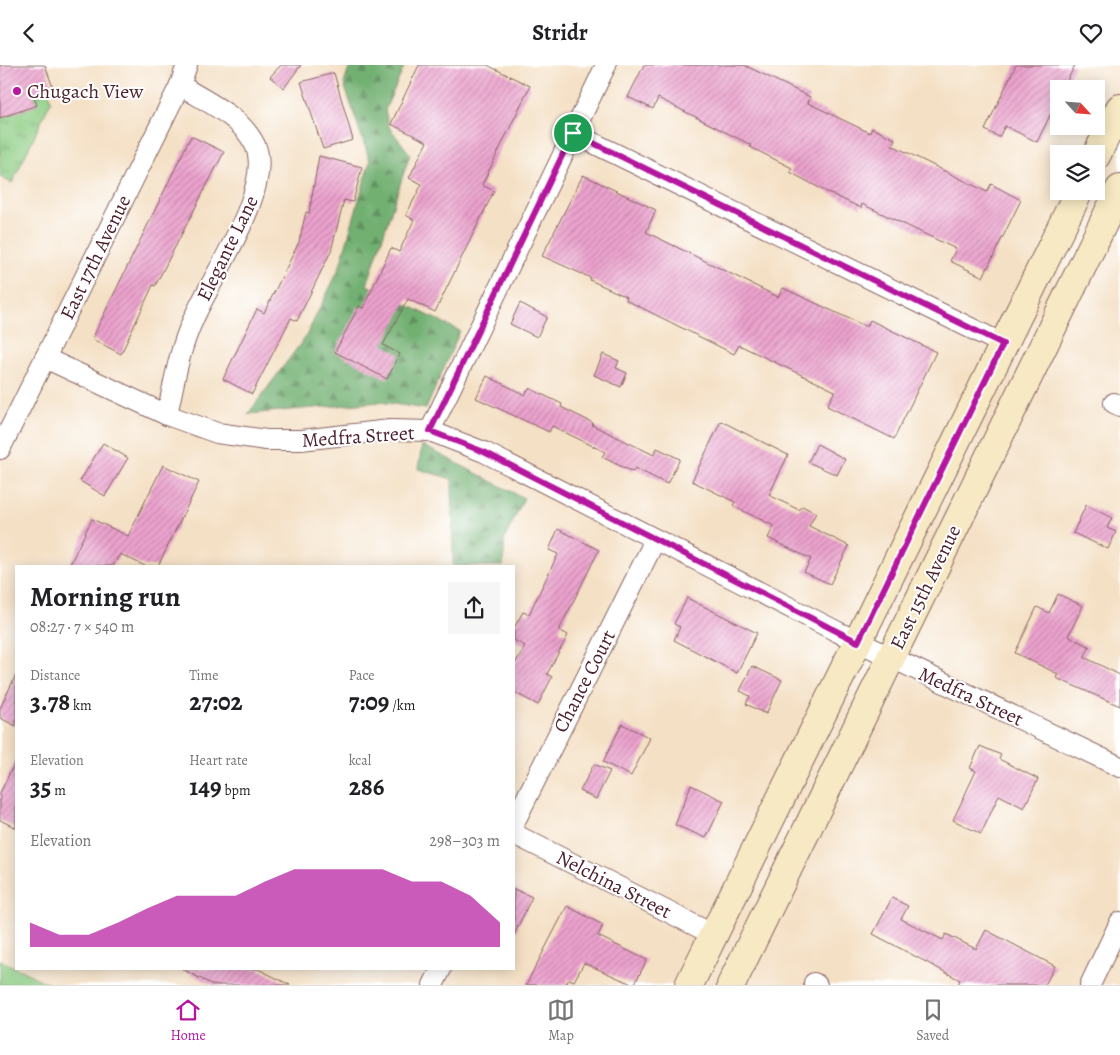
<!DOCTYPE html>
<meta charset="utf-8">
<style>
body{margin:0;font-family:Alegreya,serif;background:#f6f6f6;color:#202124;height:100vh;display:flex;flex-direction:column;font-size:19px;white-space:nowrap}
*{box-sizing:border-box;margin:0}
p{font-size:16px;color:#757577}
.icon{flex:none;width:28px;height:28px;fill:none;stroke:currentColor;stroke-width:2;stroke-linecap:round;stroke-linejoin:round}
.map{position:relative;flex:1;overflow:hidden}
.sheet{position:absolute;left:15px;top:500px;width:500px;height:405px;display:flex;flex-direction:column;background:#fff;border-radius:0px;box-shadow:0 2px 12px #0003}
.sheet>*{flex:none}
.needle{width:32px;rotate:116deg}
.fabs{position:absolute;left:1050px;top:15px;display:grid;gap:10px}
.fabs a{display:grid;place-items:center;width:55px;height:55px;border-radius:0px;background:#fff;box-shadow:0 2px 12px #0003;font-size:25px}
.pin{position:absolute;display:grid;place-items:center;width:42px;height:42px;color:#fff;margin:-21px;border:2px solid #fff;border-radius:50%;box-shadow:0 1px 5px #0007}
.round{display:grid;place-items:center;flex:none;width:52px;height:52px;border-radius:0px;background:#f6f6f6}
.summary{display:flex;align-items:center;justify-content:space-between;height:85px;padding:0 15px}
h1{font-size:28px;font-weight:700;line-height:38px}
.figures{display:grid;grid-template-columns:repeat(3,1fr);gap:8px;height:85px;padding:5px 15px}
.figures div{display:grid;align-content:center}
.figures b{font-size:25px;font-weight:700}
.figures small{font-size:14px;font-weight:400}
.figures p{font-size:14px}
.chart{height:140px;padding:10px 15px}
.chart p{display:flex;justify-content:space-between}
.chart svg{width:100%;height:90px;margin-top:5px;fill:#b5179e;opacity:.7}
header{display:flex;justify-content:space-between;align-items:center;height:65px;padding:0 15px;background:#fff;font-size:22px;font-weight:700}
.tab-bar{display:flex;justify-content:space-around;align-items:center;height:70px;border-top:1px solid #e0e0e0;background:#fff;font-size:14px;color:#757577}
.tab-bar a{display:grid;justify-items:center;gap:2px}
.tab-bar .selected{color:#b5179e}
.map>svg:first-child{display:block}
</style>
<header><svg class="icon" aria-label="back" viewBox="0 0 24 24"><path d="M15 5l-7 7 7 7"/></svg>Stridr<svg class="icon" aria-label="heart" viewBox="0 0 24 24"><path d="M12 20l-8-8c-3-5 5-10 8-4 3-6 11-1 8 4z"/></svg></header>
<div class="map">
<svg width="1120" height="920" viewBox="0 0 1120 920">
<defs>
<pattern id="grass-tufts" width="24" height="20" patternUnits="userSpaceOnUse" patternTransform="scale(1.25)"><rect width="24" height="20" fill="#8ecd84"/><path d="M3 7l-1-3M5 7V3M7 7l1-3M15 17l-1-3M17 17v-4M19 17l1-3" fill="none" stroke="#76a66c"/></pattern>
<pattern id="forest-firs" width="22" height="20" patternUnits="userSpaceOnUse" patternTransform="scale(1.25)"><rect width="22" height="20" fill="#72b072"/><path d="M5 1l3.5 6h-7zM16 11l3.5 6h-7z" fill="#608f5e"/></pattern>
<pattern id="building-hatch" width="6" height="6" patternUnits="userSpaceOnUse" patternTransform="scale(1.25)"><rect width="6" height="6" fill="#eca3ce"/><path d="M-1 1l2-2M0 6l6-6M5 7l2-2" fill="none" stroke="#c184a7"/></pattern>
</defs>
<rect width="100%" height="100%" fill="#fff"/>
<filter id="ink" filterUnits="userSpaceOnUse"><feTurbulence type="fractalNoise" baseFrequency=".02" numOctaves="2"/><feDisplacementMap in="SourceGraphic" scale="10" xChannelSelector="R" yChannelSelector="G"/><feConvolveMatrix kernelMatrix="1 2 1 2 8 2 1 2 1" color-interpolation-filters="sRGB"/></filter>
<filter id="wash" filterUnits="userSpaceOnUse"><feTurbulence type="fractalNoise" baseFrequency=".0096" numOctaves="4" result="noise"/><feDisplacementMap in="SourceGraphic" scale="20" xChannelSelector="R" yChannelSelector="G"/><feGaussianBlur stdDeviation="1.12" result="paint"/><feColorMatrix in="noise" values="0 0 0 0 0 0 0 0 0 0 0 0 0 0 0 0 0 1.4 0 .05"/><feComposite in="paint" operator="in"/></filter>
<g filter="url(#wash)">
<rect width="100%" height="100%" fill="#f4e0c5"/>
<polygon fill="url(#grass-tufts)" stroke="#6c7658" points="48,25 51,36 12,118 0,112 0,53 37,40 33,30"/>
<g fill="url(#forest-firs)" stroke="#5e684e">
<polygon points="350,0 405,0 385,45 389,62 410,89 367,220 460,266 426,344 380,337 248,349 306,271 339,204 370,96 344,19"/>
<polygon points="422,380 524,433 505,473 503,501 453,501 452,414 418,404"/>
</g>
<polygon fill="#8ecd84" stroke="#6c7658" points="0,895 51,920 0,920"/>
<g id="blocks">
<g fill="url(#building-hatch)">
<polygon points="0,0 45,0 53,23 33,30 37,40 0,53"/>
<polygon points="281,0 301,0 284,23 270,12"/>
<polygon points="419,0 487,0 530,21 482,120 494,126 435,247 408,234 383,280 400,289 387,314 335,287 359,241 363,243 391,183 399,187 414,155 406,150 422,119 409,113 427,77 391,59"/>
<polygon points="644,0 744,0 810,32 808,38 870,68 872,63 895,74 892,80 987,127 991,119 1021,135 983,212 950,196 956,184 862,139 861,143 825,126 790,107 792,103 750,82 751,80 658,33 653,44 628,32"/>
<polygon points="1016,0 1075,0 1063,24 1059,24 1059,32 1037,77 1005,61 999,72 985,65"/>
<polygon points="334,8 353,75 323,84 301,17"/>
<polygon points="191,71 224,87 155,221 153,220 121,289 92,274"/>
<polygon points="319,91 362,102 353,137 344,135 331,186 297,256 291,253 252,329 223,314 257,244 264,248 299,177 306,147 309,148"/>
<polygon points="583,110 656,145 646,167 778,232 783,223 867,262 870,255 936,287 894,374 827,341 835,326 739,280 734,289 626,235 627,232 590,215 591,213 542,191"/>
<polygon points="520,238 547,252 537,272 510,259"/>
<polygon points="603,289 619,296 616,303 627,308 621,322 594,310"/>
<polygon points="487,311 525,330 529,323 562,339 561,342 593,358 592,360 654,390 657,383 680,394 667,419 635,403 633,407 602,392 605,387 552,361 549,367 476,333"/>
<polygon points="721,356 788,390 769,430 799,445 802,441 816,448 809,461 849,481 830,519 804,507 811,494 768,473 774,461 733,441 735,437 692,416"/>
<polygon points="103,378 128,393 105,431 80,416"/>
<polygon points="817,379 845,394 837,410 808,397"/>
<polygon points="163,400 199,417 158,501 145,501 120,489 113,501 69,501 92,454 128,471"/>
<polygon points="1086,440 1112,453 1107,463 1116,467 1108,484 1073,468"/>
<polygon points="558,464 599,485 559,565 568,570 547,609 552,612 538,640 514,627 514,601 525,581 514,575 514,563 523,547 529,549 558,489 549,485"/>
<polygon points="1058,529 1083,541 1068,571 1090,582 1084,592 1120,610 1120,641 1056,613 1058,609 1015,588 1037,542 1049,548"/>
<polygon points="687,533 757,568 737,608 674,575 680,562 674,559"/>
<polygon points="752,601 782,615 766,649 746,639 750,631 740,626"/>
<polygon points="16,610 16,661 0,653 0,643"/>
<polygon points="622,659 650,673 631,711 603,697"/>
<polygon points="980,681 1001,690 999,694 1038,714 1024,743 999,730 981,769 953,755 976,706 970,703"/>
<polygon points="16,695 16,763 0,755 0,728"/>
<polygon points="594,699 610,706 596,734 580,726"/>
<polygon points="691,720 724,736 706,773 675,760"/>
<polygon points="514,824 532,832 514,870"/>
<polygon points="892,833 908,841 901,854 943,875 946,869 976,884 986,865 1055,901 1045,920 958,920 960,915 873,869"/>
<polygon points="567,841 603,860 598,871 647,895 634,920 584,898 574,916 569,914 565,920 526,920"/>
<polygon points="182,904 258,904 290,920 213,920"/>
</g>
</g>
</g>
<g filter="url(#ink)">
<use href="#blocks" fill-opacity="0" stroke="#866361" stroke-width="1"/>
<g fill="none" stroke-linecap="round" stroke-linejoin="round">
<defs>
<g id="minor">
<polyline points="573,68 1003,279"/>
<polyline points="45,293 167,350 217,368 266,375 301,375 390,365 430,366 484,387 838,567 1120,702"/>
<polyline points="1114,338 1120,341"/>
<path d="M 167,350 C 174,318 179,285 193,255 C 210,214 275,122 255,80 C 241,51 206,37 180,20"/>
<polyline points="430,366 606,0"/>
<polyline points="0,384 180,20 187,0"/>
<polyline points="514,758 655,475"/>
<polyline points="514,769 714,870"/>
<polyline points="814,918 817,920"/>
<polyline points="433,920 441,904"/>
<polyline points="1090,920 1120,857"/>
</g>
<g id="secondary">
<polyline points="1096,91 1120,43"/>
<polyline points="689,920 1079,126"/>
<polyline points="731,920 1120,124"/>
</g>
</defs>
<use href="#minor" stroke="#866361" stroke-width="22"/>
<use href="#secondary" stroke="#866361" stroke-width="30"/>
<use href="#minor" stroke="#fff" stroke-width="20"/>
<use href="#secondary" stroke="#f6e9c3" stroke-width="28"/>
</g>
</g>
<g fill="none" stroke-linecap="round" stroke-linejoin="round" filter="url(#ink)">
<defs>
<polygon id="route" points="573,68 1003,279 858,577 484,387 430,366"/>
</defs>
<use href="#route" stroke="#fff" stroke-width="10"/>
<use href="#route" stroke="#b5179e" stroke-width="6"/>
</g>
<circle fill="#b5179e" stroke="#fff" stroke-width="2" cx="17" cy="26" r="5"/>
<g text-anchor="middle" stroke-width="4" stroke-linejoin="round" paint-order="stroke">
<g font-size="20" fill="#4a1f2b" stroke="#fff" text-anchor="start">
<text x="27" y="33">Chugach View</text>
</g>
<g font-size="20" fill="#4a1f2b" stroke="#fff">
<text transform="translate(227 183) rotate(-64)" y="7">Elegante Lane</text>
<text transform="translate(95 192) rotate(-64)" y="7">East 17th Avenue</text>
<text transform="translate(358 371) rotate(-4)" y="7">Medfra Street</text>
<text transform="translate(925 522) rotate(-64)" y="7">East 15th Avenue</text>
<text transform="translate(584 616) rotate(-63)" y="7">Chance Court</text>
<text transform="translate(971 631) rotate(25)" y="7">Medfra Street</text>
<text transform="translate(614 819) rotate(27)" y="7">Nelchina Street</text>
</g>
</g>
</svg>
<div class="fabs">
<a><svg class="needle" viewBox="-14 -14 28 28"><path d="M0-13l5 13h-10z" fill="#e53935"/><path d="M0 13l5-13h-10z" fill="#757577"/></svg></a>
<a><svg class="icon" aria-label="layers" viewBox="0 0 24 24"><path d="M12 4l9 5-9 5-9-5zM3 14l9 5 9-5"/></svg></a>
</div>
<div class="pin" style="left:573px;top:68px;background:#1e9e55"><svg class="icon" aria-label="arrive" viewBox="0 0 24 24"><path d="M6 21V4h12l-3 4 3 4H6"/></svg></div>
<section class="sheet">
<div class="summary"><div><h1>Morning run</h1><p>08:27 · 7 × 540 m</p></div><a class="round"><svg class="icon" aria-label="share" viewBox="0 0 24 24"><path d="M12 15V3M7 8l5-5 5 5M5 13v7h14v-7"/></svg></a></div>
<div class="figures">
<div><p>Distance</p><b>3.78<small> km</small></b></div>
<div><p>Time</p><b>27:02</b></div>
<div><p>Pace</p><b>7:09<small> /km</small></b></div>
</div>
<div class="figures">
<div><p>Elevation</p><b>35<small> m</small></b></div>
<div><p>Heart rate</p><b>149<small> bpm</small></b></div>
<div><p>kcal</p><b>286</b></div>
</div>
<div class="chart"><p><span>Elevation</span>298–303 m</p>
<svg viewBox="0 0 160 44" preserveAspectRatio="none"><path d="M0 44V32L10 38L20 38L30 32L40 25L50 19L60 19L70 19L80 12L90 6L100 6L110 6L120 6L130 12L140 12L150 19L160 32V44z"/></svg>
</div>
</section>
</div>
<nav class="tab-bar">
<a class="selected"><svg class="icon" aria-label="home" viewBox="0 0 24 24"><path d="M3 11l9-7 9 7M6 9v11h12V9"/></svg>Home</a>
<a><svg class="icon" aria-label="map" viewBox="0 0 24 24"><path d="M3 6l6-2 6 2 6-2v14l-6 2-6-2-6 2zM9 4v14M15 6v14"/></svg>Map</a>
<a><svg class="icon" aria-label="saved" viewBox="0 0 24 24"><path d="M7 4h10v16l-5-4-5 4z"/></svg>Saved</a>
</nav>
